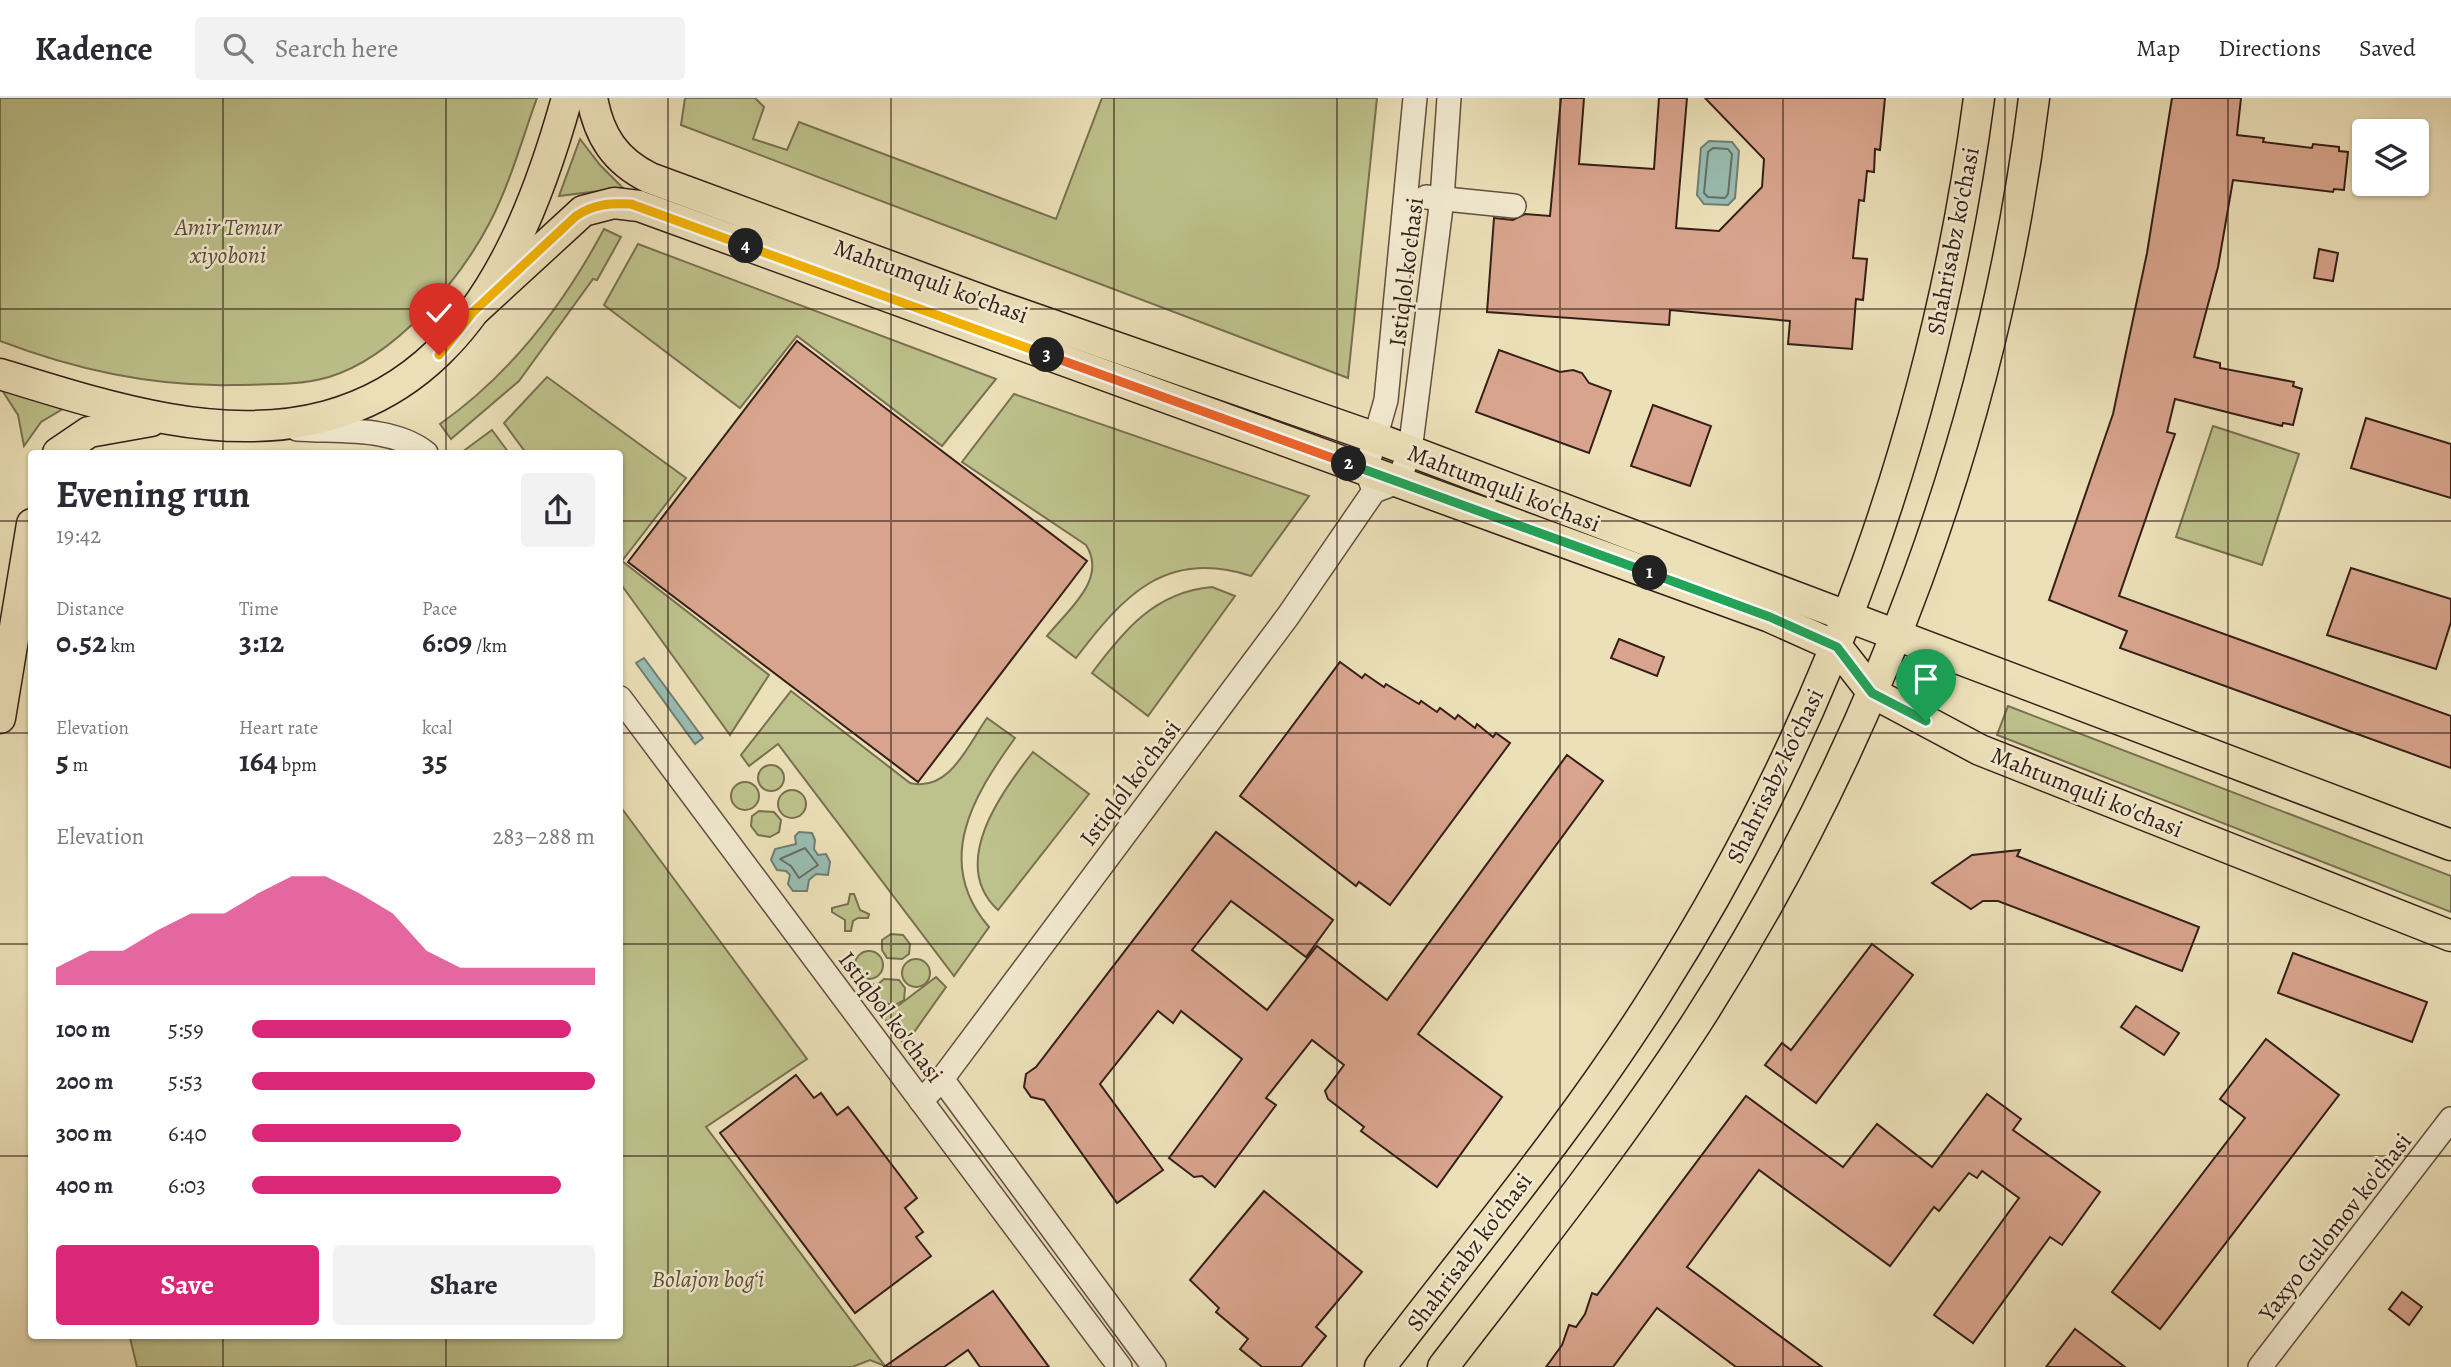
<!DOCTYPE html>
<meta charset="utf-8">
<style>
body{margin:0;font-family:Alegreya,serif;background:#f2f2f3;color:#2b2b33;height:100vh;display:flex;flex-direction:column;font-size:26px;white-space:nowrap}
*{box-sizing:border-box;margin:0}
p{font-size:23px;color:#7c7c81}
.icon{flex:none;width:38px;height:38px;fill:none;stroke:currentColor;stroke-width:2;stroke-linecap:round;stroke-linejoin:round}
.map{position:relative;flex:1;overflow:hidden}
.sheet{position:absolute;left:28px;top:352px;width:595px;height:889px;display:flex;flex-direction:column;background:#fff;border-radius:7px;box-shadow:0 2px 5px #0004}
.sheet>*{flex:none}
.controls{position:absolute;left:2352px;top:21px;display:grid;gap:14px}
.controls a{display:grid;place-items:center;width:77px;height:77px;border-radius:7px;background:#fff;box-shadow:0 2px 5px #0004;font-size:35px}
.pin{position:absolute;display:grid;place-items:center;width:60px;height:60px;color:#fff;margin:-72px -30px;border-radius:50% 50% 50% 0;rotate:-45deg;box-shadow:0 0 7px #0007}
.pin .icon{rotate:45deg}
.km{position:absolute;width:35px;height:35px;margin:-18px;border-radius:50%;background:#222;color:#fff;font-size:19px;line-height:35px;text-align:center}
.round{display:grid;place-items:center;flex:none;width:74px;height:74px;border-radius:7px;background:#f2f2f3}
.overview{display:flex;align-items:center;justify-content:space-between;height:119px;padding:0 28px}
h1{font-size:38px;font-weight:600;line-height:52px}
.figures{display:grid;grid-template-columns:repeat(3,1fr);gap:10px;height:119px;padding:7px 28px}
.figures div{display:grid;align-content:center}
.figures b{font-size:30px;font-weight:600}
.figures small{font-size:19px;font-weight:400}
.figures p{font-size:19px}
.chart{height:196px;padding:14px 28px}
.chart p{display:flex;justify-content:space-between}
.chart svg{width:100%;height:126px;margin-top:7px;fill:#db2777;opacity:.7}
.primary-button{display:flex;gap:14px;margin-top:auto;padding:14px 28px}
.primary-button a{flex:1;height:80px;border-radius:7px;background:#db2777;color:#fff;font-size:28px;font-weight:600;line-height:80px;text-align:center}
.primary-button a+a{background:#f2f2f3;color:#2b2b33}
ul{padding:0 28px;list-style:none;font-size:23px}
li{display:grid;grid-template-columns:112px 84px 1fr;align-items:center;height:52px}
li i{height:18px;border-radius:9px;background:#db2777}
header{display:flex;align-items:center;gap:42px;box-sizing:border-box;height:98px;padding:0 35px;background:#fff;border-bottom:2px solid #e1e1e2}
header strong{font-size:33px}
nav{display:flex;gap:38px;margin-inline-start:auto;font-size:24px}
.search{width:490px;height:63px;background:#f2f2f3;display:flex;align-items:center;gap:18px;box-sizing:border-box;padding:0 24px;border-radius:7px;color:#7c7c81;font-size:26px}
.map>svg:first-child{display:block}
</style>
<header>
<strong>Kadence</strong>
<div class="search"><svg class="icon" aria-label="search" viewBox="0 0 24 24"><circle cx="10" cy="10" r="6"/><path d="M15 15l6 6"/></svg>Search here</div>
<nav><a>Map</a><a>Directions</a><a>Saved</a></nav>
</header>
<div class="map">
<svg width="2451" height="1269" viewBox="0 0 2451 1269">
<rect width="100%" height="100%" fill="#ece0b8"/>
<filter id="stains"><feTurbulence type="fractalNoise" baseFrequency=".00286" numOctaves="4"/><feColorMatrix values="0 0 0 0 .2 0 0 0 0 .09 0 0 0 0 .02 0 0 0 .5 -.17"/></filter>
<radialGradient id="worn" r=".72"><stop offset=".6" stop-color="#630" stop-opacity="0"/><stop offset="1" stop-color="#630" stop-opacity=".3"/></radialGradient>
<g fill="#bdc18b" stroke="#797052" stroke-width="2">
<path d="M 0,0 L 537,0 C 522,41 510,86 490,124 C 459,184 394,259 329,279 C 298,288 265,286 234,287 C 155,289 73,271 0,243 Z"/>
<polygon points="685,0 755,0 764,9 753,41 787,52 799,24 1056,121 1102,0 1377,0 1348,280 681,27"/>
<polygon points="580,41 600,67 623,90 559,98"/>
<path d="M 604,131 L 621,139 L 597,182 L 593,181 L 519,283 L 451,341 L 440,326 C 511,276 563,208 604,131 Z"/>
<polygon points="638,146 996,281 942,348 797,238 740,310 604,207"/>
<polygon points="547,279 686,380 622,463 769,577 730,637 620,485 620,355 526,355 504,325"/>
<polygon points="0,289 66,309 41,324 24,348 18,317"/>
<path d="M 1014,296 L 1309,398 L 1251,478 C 1166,450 1123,498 1076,560 L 1047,538 C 1068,512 1108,481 1086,447 L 962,364 Z"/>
<polygon points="2213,328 2299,356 2262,467 2176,439"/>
<polygon points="492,332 509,355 463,355 462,354"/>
<path d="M 1212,489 L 1235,498 L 1148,618 L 1092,575 C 1124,532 1155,494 1212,489 Z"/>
<path d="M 791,593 L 910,685 C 949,695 968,647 987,620 L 1015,640 C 973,698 933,764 989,829 L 954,878 L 778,646 L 749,668 L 741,657 Z"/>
<polygon points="2008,608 2451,778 2451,814 1997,637"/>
<path d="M 1033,654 L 1089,696 L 998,812 C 948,766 1002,693 1033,654 Z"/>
<circle cx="771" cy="680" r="13"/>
<circle cx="745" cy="698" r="14"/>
<circle cx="792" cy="706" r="14"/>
<polygon points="620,708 807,961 706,1029 885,1268 870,1262 852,1269 137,1269 130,1240 134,1237 620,1237"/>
<polygon points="759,713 774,714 781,722 779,734 770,739 758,737 751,728 752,718"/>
<polygon points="850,796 854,796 860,812 869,816 868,820 858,820 853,823 851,833 845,833 845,822 832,814 832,810 848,806"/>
<polygon points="891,836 903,837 910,846 909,856 902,861 887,860 882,852 882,842"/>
<circle cx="869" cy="867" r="14"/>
<circle cx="916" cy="875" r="14"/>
<polygon points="936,879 946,889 905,947 863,893 873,887 872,896 880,908 895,910"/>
<polygon points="884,881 899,882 905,890 904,902 895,907 883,905 876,896 877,887"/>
</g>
<g fill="#99bdb2" stroke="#717e74" stroke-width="2">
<polygon points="1709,43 1732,44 1739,53 1735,100 1728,107 1704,106 1697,97 1701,50"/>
<polygon points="644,560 703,640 695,646 636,565"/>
<polygon points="799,734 812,735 815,742 814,751 818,757 826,756 830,764 828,777 816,776 809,782 807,793 793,793 788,786 790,777 786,773 777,772 771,762 775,751 796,746 795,738"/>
</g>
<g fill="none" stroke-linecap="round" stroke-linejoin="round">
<g stroke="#676e65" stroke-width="2">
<polygon points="1713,50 1728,51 1732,56 1728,96 1725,100 1708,99 1704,95 1708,54"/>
<polygon points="805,750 818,767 799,780 791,768 780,761"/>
</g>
</g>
<g fill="#d8a48d" stroke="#351f18" stroke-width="2">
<polygon points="1561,0 1584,0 1579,66 1654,71 1659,0 1687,0 1676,130 1719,133 1762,89 1764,61 1705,0 1885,0 1880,52 1875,51 1874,74 1867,73 1864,103 1859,102 1853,160 1867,161 1863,202 1856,201 1852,251 1788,246 1790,223 1670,212 1669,227 1487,214 1494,120 1513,122 1525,116 1550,118"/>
<polygon points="2172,0 2241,0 2237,37 2264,40 2263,44 2312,50 2313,46 2339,49 2339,53 2348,54 2344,92 2334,91 2333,94 2233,82 2218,169 2194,259 2220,265 2220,270 2294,284 2293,288 2302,291 2293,327 2283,325 2282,328 2175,301 2167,334 2175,336 2119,498 2451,618 2451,670 2120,550 2127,533 2049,502 2113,316 2147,155"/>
<polygon points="2319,151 2338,155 2333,183 2314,180"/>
<polygon points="797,243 1087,463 918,684 628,464"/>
<polygon points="1499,252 1560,274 1573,272 1582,275 1589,285 1611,293 1589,355 1476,314"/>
<polygon points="1653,307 1711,328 1690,388 1631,368"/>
<polygon points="2366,320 2451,346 2451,400 2351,370"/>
<polygon points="2351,470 2451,501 2451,524 2436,571 2327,537"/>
<polygon points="1619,541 1664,559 1657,578 1611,560"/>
<polygon points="1340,564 1362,580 1365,576 1384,589 1386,586 1419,606 1421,603 1437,614 1440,610 1455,621 1458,617 1475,630 1477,626 1493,639 1496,635 1510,645 1390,807 1359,784 1356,788 1240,698"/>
<polygon points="1567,657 1603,683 1418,936 1502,999 1437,1089 1361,1033 1364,1029 1328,1001 1325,993 1344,967 1312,942 1266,1000 1276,1007 1215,1089 1202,1078 1194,1079 1169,1060 1242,961 1181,913 1173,925 1158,913 1100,986 1163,1072 1117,1105 1044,1002 1031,999 1024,989 1026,976 1036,969 1216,734 1333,822 1306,859 1231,803 1192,852 1267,912 1317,848 1387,902"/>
<polygon points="2020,752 2017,758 2199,829 2182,873 1998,803 1983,803 1971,811 1932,785 1972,757"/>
<polygon points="1872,846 1913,877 1816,1005 1765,967 1782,945 1791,952"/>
<polygon points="2293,855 2427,904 2412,944 2278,895"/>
<polygon points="2136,908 2179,935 2164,957 2121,929"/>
<polygon points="2266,941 2339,997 2160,1231 2112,1194 2245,1020 2220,1001"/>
<polygon points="796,977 814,1000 821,995 837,1017 848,1009 917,1100 905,1110 923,1134 916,1139 931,1158 855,1215 720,1035"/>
<polygon points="1987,996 2021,1021 2013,1032 2100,1094 2062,1147 2050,1139 1973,1245 1934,1217 2019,1100 1982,1073 1977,1080 1969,1075 1939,1113 1934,1109 1890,1168 1759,1072 1687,1169 1822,1269 1736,1269 1657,1210 1613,1269 1546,1269 1562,1247 1569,1227 1576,1229 1585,1216 1592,1195 1597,1197 1746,998 1843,1069 1877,1026 1932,1069"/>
<polygon points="1264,1093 1362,1174 1316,1229 1326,1238 1301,1269 1262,1269 1240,1251 1248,1241 1216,1214 1219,1210 1190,1182"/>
<polygon points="993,1193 1049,1269 980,1269 968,1252 944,1269 884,1269"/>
<polygon points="2402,1194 2422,1209 2409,1227 2389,1211"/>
<polygon points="2075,1231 2125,1269 2046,1269"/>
</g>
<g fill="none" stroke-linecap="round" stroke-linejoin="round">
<defs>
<g id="minor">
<polyline points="1426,99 1514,108"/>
<path d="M 297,331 C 339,334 392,328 426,355"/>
<polyline points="1372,387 1366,372 1386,302 1415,0"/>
<polyline points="620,600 1120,1269"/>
<polyline points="942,981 1154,1269"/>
<polyline points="921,1003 942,981 1288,518 1374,393 1398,384 1410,353 1442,101 1449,0"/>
<polyline points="2260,1269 2451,1021"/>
</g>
<g id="major">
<path d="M 592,0 C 599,38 615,63 650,80 L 995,207 L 1376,340 L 2451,747"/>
<polyline points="473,214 583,113 614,105 639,108 1770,519 1837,549 1873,595 1980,652 2451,838"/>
<path d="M 0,276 C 55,293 112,311 169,321 C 413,364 509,209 567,0"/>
<polyline points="58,355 89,334 151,323"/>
<polyline points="0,620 32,426"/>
<path d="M 1380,1269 C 1474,1146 1575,1026 1657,895 C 1830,623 1937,319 1979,0"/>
<path d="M 1443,1269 C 1530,1156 1619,1044 1697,924 C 1875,647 1994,328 2034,0"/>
</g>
</defs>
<use href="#minor" stroke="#634f40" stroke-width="26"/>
<use href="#major" stroke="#351f18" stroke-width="33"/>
<use href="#minor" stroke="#f3ebd1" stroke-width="23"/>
<use href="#major" stroke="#ece0b8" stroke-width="30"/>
</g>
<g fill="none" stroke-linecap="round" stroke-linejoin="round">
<defs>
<polyline id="split-1" points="1650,475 1770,519 1837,549 1872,595 1926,623"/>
<polyline id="split-2" points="1349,366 1650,475"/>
<polyline id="split-3" points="1047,257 1349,366"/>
<polyline id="split-4" points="746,148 1047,257"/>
<path id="split-5" d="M 439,257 L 473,214 L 576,118 C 594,106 610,105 631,106 L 746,148"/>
</defs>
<use href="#split-1" stroke="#fff" stroke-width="14"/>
<use href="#split-2" stroke="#fff" stroke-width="14"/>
<use href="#split-3" stroke="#fff" stroke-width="14"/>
<use href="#split-4" stroke="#fff" stroke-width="14"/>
<use href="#split-5" stroke="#fff" stroke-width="14"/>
<use href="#split-1" stroke="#22a559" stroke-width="9"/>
<use href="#split-2" stroke="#22a559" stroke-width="9"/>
<use href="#split-3" stroke="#f0652b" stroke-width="9"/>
<use href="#split-4" stroke="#f5b400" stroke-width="9"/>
<use href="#split-5" stroke="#f5b400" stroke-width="9"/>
</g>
<path fill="none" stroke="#351f18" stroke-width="2" stroke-opacity="0.55" d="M 223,0 L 223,355M 446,0 L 446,355M 668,0 L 668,1269M 891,0 L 891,1269M 1114,0 L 1114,1269M 1337,0 L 1337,1269M 1560,0 L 1560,1269M 1783,0 L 1783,1269M 2005,0 L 2005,1269M 2228,0 L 2228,1269M 0,211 L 2451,211M 0,423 L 32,423M 620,423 L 2451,423M 0,635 L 32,635M 620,635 L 2451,635M 0,846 L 32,846M 620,846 L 2451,846M 0,1058 L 32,1058M 620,1058 L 2451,1058M 223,1237 L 223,1269M 446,1237 L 446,1269"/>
<g text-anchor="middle" stroke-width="5" stroke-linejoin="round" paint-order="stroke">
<g font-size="24" font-style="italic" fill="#5e503a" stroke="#f3ebd1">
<text x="228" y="137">Amir Temur<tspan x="228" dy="28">xiyoboni</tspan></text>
<text x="708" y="1189">Bolajon bog‘i</text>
</g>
<g font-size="24" fill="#351f18" stroke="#f3ebd1">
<text transform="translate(1953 143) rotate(-79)" y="8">Shahrisabz ko'chasi</text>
<text transform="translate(1406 174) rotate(-83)" y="8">Istiqlol ko'chasi</text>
<text transform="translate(931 183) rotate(20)" y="8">Mahtumquli ko'chasi</text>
<text transform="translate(1504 390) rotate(21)" y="8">Mahtumquli ko'chasi</text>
<text transform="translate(1775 678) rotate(-64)" y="8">Shahrisabz ko'chasi</text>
<text transform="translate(1130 685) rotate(-53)" y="8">Istiqlol ko'chasi</text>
<text transform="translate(2087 694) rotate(22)" y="8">Mahtumquli ko'chasi</text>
<text transform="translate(891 919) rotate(53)" y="8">Istiqbol ko'chasi</text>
<text transform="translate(2335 1129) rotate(-52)" y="8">Yaxyo Gulomov ko'chasi</text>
<text transform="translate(1469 1154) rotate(-53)" y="8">Shahrisabz ko'chasi</text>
</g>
</g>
<rect width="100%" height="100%" filter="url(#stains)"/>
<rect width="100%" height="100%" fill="url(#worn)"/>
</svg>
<div class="controls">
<a><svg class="icon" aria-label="layers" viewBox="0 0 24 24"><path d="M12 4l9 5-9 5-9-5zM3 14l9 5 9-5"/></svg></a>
</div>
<div class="pin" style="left:1926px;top:623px;background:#1e9e55"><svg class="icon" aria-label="arrive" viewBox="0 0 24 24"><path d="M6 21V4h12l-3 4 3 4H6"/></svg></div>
<div class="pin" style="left:439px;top:257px;background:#d93025"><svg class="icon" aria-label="check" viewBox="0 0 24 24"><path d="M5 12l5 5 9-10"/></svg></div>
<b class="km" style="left:1650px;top:475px">1</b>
<b class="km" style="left:1349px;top:366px">2</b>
<b class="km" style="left:1047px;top:257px">3</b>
<b class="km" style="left:746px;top:148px">4</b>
<section class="sheet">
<div class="overview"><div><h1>Evening run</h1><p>19:42</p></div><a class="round"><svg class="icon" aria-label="share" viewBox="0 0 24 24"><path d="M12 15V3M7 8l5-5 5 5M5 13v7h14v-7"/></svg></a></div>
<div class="figures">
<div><p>Distance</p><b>0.52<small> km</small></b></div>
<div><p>Time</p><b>3:12</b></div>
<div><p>Pace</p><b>6:09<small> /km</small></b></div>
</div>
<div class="figures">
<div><p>Elevation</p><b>5<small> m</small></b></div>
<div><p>Heart rate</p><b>164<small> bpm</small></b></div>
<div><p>kcal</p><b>35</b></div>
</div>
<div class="chart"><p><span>Elevation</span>283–288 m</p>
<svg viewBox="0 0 160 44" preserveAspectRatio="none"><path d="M0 44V38L10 32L20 32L30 25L40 19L50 19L60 12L70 6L80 6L90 12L100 19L110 32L120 38L130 38L140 38L150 38L160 38V44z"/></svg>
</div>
<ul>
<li><b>100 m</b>5:59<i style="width:93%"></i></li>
<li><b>200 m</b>5:53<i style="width:100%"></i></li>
<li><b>300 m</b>6:40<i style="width:61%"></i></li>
<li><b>400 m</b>6:03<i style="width:90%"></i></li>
</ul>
<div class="primary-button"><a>Save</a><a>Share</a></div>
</section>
</div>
